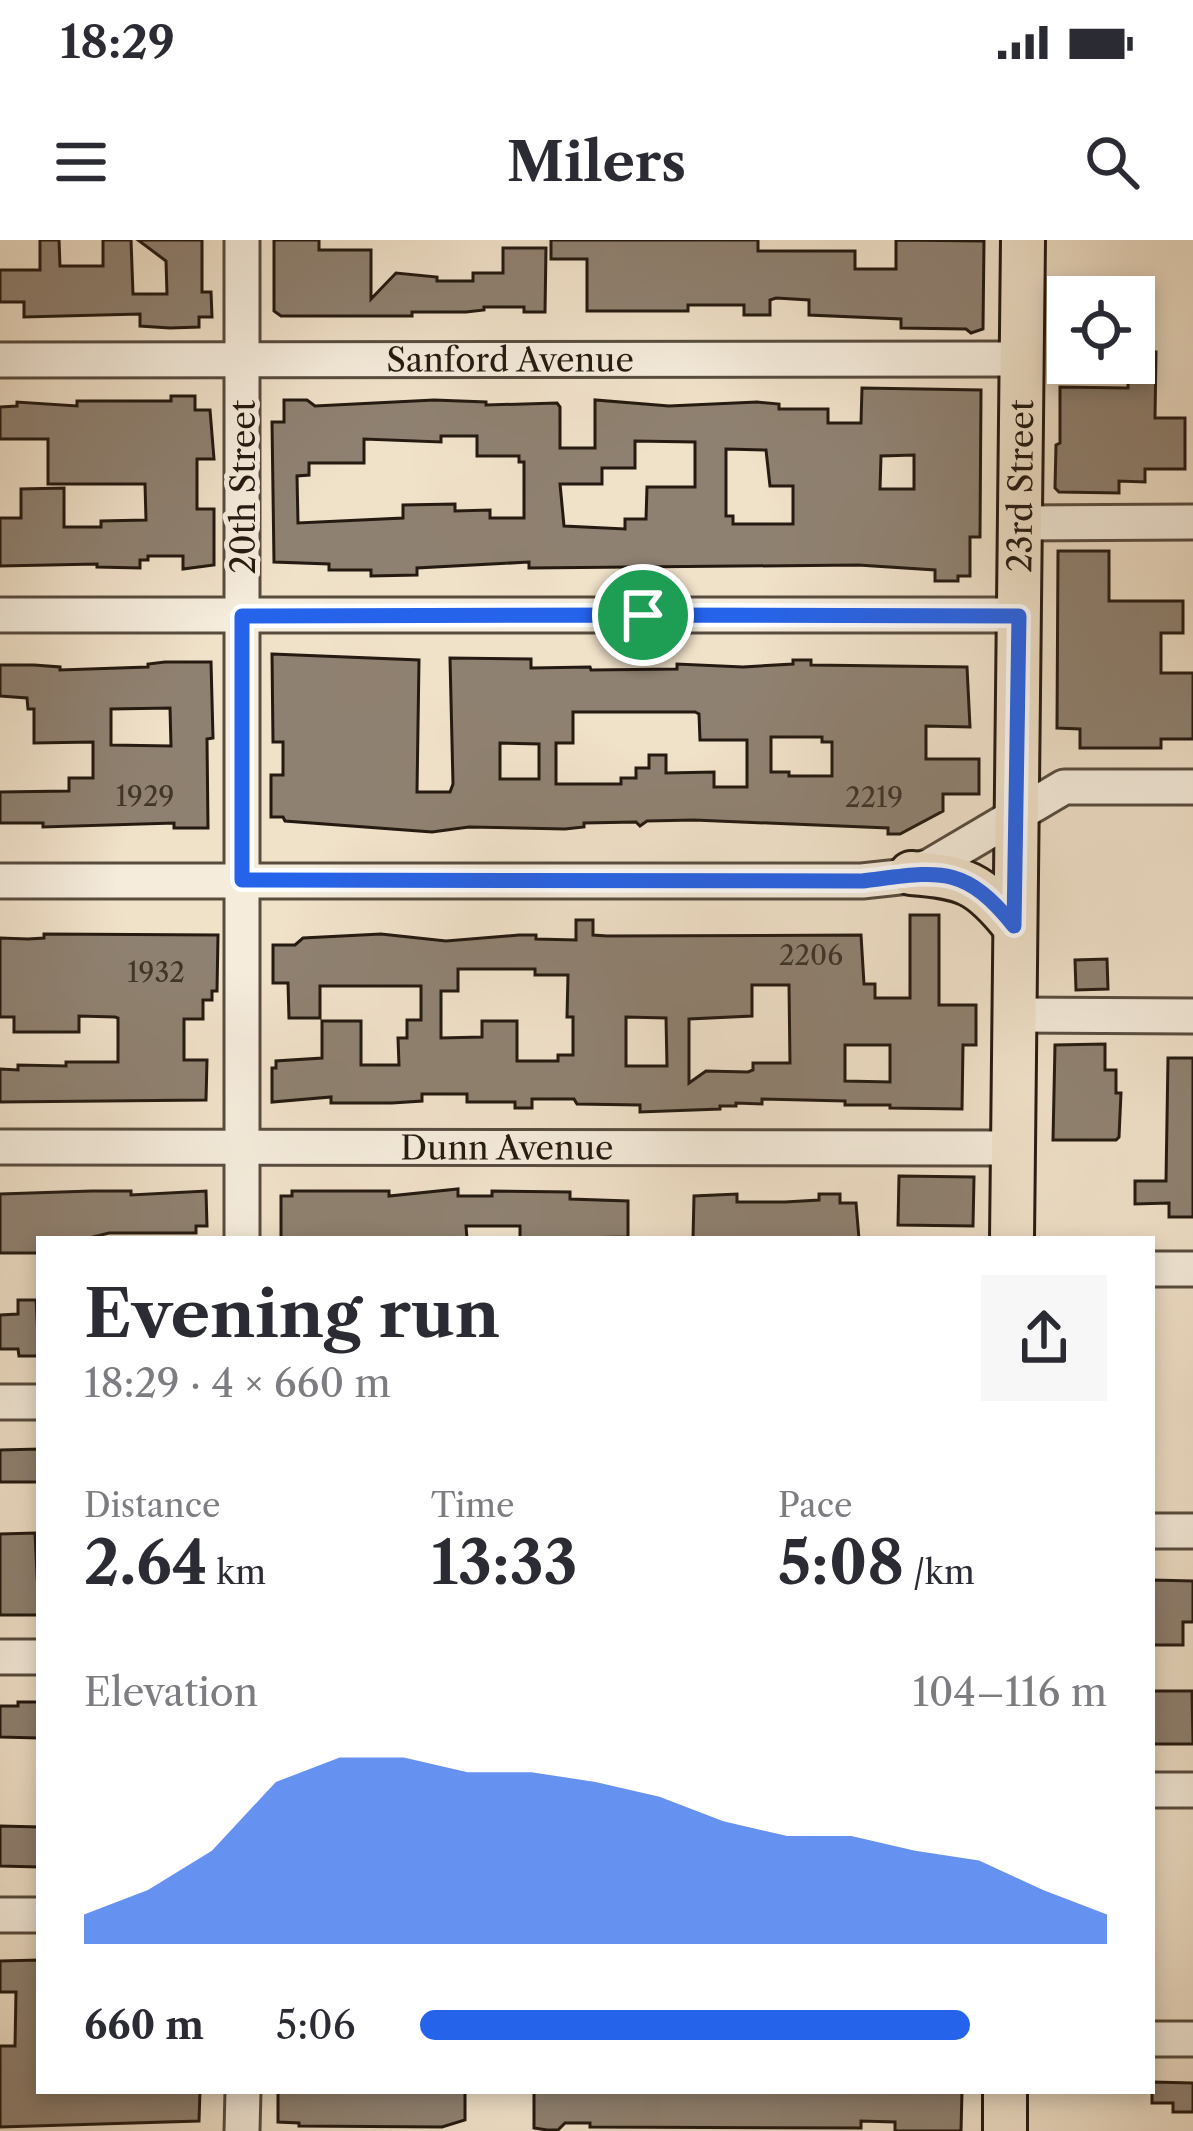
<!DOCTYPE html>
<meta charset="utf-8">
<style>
body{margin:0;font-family:"Libre Caslon Text",serif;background:#f7f7f7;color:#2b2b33;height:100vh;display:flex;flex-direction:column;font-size:45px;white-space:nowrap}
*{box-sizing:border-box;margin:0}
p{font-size:39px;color:#7c7c81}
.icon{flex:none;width:66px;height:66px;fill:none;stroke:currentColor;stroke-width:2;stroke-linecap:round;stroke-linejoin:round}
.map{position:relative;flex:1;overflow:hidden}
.sheet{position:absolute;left:36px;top:996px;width:1119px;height:858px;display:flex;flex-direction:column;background:#fff;border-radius:0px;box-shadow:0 6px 18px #0003}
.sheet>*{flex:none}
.fabs{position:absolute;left:1047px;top:36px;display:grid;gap:24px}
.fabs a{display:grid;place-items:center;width:108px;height:108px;border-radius:0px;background:#fff;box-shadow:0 6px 18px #0003;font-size:60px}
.pin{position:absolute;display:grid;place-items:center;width:102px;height:102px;color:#fff;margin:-51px;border:6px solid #fff;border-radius:50%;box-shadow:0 3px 12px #0007}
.round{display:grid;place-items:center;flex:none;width:126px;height:126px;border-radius:0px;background:#f7f7f7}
.overview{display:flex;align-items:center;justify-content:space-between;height:204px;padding:0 48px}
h1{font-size:66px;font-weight:800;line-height:90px}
.stats{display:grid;grid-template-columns:repeat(3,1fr);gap:18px;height:204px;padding:12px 48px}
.stats div{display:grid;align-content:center}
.stats b{font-size:60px;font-weight:800}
.stats small{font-size:33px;font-weight:400}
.stats p{font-size:33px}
.chart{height:336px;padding:24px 48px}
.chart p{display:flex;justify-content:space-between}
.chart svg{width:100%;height:216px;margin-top:12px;fill:#2563eb;opacity:.7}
ul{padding:0 48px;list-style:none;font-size:39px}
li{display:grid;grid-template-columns:192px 144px 1fr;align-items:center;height:90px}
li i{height:30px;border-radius:15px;background:#2563eb}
.status{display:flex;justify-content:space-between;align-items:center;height:84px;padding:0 60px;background:#fff;direction:ltr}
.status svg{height:33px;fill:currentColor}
header{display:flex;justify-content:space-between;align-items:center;height:156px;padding:0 48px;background:#fff;font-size:54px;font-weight:800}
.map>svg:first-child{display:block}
</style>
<div class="status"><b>18:29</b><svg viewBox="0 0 49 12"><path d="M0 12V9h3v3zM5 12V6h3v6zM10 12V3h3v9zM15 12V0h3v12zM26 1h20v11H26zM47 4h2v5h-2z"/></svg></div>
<header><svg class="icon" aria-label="menu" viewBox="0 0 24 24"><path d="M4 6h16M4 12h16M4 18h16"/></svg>Milers<svg class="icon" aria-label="search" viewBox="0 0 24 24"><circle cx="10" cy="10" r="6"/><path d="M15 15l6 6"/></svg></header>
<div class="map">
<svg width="1193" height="1891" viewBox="0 0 1193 1891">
<rect width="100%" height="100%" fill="#f0e1c9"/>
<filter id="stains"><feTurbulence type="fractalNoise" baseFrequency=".00167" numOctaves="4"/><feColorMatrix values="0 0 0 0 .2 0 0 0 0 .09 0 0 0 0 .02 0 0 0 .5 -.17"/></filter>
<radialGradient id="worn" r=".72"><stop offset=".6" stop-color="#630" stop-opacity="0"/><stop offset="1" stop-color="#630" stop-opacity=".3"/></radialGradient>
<g fill="#8f8171" stroke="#251a11" stroke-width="3" fill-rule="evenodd">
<polygon points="40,0 59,0 60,26 103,26 103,0 131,0 133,54 167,54 166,21 138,0 202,0 202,52 211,52 212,77 199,77 199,87 170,88 140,86 140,74 24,77 24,62 0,62 0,30 40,30"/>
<polygon points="274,0 319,0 319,10 371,10 371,59 396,33 437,37 437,41 473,41 473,33 503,33 503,8 546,8 545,72 524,72 524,67 484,67 484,70 466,72 412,72 412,76 281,76 274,71"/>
<polygon points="551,0 758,0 758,11 855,11 855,29 896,29 896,0 984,1 983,89 971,93 966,89 901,88 901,79 809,75 809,60 776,58 770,60 770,75 744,75 744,65 688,65 688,71 587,71 587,19 551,19"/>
<polygon points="1134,112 1156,112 1155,178 1185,178 1185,229 1145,229 1145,242 1119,241 1119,253 1059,252 1055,248 1056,205 1060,203 1060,147 1128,148 1128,123 1134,123"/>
<path d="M 862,148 L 981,150 L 980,297 L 970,297 L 970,336 L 958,336 L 958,341 L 935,341 L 935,330 L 858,325 L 529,328 L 529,322 L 417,328 L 417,335 L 371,336 L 371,330 L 329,330 L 329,324 L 274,322 L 272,182 L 284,182 L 284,160 L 307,160 L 315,166 L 434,160 L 486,162 L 486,165 L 557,163 L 560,167 L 560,208 L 595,208 L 595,160 L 669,166 L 757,162 L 779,164 L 779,169 L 828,169 L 828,183 L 861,183 ZM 441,196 L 477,196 L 477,216 L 519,216 L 519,222 L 524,222 L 524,278 L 490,278 L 490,270 L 455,271 L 455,264 L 403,265 L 403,278 L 298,283 L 297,236 L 309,235 L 309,223 L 364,223 L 364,199 L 441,202 ZM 635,201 L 695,202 L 695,247 L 647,247 L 646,279 L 625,279 L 625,289 L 564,286 L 560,244 L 602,244 L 602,228 L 635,228 ZM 726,209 L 766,210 L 770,246 L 793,246 L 793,284 L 733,284 L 733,276 L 726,276 ZM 914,215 L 914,249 L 880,249 L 881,216 Z"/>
<polygon points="171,156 195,156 195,170 210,170 214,219 197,219 197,269 214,269 214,325 183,329 183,316 148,316 148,320 140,320 140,328 97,327 97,324 0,326 0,278 21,278 21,249 64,248 64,287 101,287 101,281 146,280 145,244 48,244 48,199 0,199 0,167 17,166 17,162 77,166 77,161 171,161"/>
<polygon points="1058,311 1109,311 1109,361 1183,361 1183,393 1161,393 1161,433 1193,433 1193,499 1161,499 1161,508 1080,508 1080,489 1057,488"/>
<path d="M 272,414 L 419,420 L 417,552 L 450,552 L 453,544 L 450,418 L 531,419 L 531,428 L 590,427 L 591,430 L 677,429 L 677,424 L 743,427 L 793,424 L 793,420 L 811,420 L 811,425 L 967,427 L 970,487 L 926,486 L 926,519 L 979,519 L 979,554 L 943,554 L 943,571 L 900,594 L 888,594 L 888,588 L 694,580 L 647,581 L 640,586 L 636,582 L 584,583 L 584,587 L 565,589 L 469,587 L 432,592 L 285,581 L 283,577 L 271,577 L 271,535 L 283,535 L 283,502 L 273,502 ZM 573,472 L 695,472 L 699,474 L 700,500 L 747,500 L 747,547 L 714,547 L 714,532 L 666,533 L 666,515 L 649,515 L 649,528 L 636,528 L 636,538 L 621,538 L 621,544 L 556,544 L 556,503 L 573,503 ZM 771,497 L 822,497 L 822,502 L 832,502 L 832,536 L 789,536 L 789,532 L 771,532 ZM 500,503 L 539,504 L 539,539 L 500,539 Z"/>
<path d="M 165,422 L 211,422 L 213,498 L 207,499 L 208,588 L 174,588 L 174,583 L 43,587 L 43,583 L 0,583 L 0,552 L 69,551 L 69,538 L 93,538 L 93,502 L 34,503 L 34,469 L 28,469 L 27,458 L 0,456 L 0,425 L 34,425 L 60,427 L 60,430 L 148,427 L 148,424 ZM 170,468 L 171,506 L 111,505 L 111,469 Z"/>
<path d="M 910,675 L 939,675 L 939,765 L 976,765 L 976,805 L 963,805 L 962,869 L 890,868 L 890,865 L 845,865 L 845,861 L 762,859 L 762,864 L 736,863 L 736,866 L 720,866 L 720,869 L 640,872 L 640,865 L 577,864 L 574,859 L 532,859 L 532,868 L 515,868 L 515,862 L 467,862 L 467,854 L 422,854 L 422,861 L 392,863 L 331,863 L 331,857 L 272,862 L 272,828 L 276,828 L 276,821 L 322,818 L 322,781 L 361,781 L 361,825 L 399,825 L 398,798 L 407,798 L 407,780 L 421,780 L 421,746 L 320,746 L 320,778 L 289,778 L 288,743 L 273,743 L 273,705 L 295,705 L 303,698 L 381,694 L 446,701 L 519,695 L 536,695 L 536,699 L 576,700 L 576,680 L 593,680 L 593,695 L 607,696 L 861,695 L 864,744 L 875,744 L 875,758 L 910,758 ZM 458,729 L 535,729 L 535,735 L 568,735 L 567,777 L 573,777 L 573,815 L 558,815 L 558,821 L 517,821 L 517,781 L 482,781 L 482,797 L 441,798 L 441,751 L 458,751 ZM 752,745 L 789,745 L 790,823 L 753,823 L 753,830 L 748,832 L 706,831 L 689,843 L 689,779 L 752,776 ZM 626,777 L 666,778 L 667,826 L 626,826 ZM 845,805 L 890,805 L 890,842 L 845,841 Z"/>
<polygon points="44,694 218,695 217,751 212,751 212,760 203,760 203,779 184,779 184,820 207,820 206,860 0,862 0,829 18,830 18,825 66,826 66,822 118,822 118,778 115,777 79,776 79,792 14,792 14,777 0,777 0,698 28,699 44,698"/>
<polygon points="1107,719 1108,749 1076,750 1075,720"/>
<polygon points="1105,804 1105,830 1116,830 1116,853 1121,853 1119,897 1116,900 1053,900 1055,805"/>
<polygon points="1168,818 1193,818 1193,977 1169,977 1169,963 1135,964 1135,941 1166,941"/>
<polygon points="899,936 974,937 973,986 898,985"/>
<polygon points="458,949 458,956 492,956 492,951 570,952 570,959 628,961 628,997 520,999 520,986 466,986 467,999 281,999 281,956 292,956 292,951 389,951 389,956"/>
<polygon points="92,951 131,951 131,955 206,951 207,986 196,986 196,993 109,993 89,998 39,999 39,1013 0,1013 0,954"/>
<polygon points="737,954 737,962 785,962 819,960 819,954 840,954 840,963 856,963 859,999 693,999 694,956"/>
<polygon points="18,1060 36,1060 39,1116 19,1116 18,1109 0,1109 0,1075 18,1074"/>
<polygon points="39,1209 39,1242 0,1242 0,1210"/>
<polygon points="35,1293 39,1375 0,1375 0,1294"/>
<polygon points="1152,1340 1193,1341 1193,1382 1183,1382 1183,1405 1152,1405"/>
<polygon points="1152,1451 1192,1451 1193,1504 1152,1504"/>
<polygon points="18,1462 39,1462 38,1498 0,1497 0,1466 18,1466"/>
<polygon points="0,1586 39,1587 39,1627 0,1626"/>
<polygon points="39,1720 39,1851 200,1851 199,1881 0,1887 0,1806 15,1806 16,1752 0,1752 0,1721"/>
<polygon points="1152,1842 1193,1843 1193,1872 1173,1872 1173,1863 1152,1863"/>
<polygon points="278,1851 465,1852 465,1880 442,1887 299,1886 299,1883 278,1882"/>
<polygon points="534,1851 962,1851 961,1891 895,1891 895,1882 861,1881 861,1888 590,1887 590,1883 565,1883 558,1890 547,1890 534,1888"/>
</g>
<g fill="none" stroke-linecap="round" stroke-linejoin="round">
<defs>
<g id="minor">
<path id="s1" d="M 0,120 L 1022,119"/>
<polyline points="1020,283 1193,282"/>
<polyline points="0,375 1019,375"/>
<polyline points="0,641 862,641 899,637 930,626 1064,547 1193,547"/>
<polyline points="1014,775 1193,776"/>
<path id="s2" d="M 0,907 L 1013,908"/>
<polyline points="242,999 242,0"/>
<polyline points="1152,1029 1193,1029"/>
<polyline points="0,1162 39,1162"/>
<polyline points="1152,1291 1193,1291"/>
<polyline points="0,1417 39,1417"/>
<polyline points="1152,1550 1193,1550"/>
<polyline points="0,1675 39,1675"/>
<polyline points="1152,1799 1193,1799"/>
<polyline points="242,1891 243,1851"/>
</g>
<g id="major">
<path d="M 911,633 C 965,637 980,643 1014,686"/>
<path id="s3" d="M 1012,999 L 1023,0"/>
<polyline points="1005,1891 1005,1851"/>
</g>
</defs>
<use href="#minor" stroke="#584c3f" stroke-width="39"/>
<use href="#major" stroke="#251a11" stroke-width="48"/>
<use href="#minor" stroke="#f5ecdc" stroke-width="33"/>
<use href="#major" stroke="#f0e1c9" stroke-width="42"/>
</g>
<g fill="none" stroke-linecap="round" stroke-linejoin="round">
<defs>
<path id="route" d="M 643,375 L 1019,376 L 1014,686 C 963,622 937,632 862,641 L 242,640 L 242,376 Z"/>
</defs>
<use href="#route" stroke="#fff" stroke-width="24"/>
<use href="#route" stroke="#2563eb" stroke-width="15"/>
</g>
<g text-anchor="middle" stroke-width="10" stroke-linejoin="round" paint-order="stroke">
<g font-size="27" fill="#403429">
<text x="145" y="566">1929</text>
<text x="874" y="567">2219</text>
<text x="811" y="725">2206</text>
<text x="156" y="742">1932</text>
</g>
<g font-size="33" fill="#251a11" stroke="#f5ecdc">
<text dy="12" stroke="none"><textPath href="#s1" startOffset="510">Sanford Avenue</textPath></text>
<text transform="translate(243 247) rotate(-90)" y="12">20th Street</text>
<text dy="12" stroke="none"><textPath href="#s3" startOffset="753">23rd Street</textPath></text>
<text dy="12" stroke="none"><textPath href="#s2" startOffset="507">Dunn Avenue</textPath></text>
</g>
</g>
<rect width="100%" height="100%" filter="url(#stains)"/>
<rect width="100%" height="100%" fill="url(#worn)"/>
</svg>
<div class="fabs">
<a><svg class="icon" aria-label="locate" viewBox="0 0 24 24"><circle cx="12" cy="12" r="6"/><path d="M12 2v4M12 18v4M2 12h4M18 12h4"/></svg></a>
</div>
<div class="pin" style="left:643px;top:375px;background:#1e9e55"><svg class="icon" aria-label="arrive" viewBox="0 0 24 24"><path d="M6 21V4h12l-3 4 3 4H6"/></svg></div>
<section class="sheet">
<div class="overview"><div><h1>Evening run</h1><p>18:29 · 4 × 660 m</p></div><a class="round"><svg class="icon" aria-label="share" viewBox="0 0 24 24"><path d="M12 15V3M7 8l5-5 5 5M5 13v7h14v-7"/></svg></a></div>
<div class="stats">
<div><p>Distance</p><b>2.64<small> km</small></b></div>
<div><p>Time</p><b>13:33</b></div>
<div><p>Pace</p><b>5:08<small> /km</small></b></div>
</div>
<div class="chart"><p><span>Elevation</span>104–116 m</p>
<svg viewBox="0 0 160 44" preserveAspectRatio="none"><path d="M0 44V38L10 33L20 25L30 11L40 6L50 6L60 9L70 9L80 11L90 14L100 19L110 22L120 22L130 25L140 27L150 33L160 38V44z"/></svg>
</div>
<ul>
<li><b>660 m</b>5:06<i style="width:80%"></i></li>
</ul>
</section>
</div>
